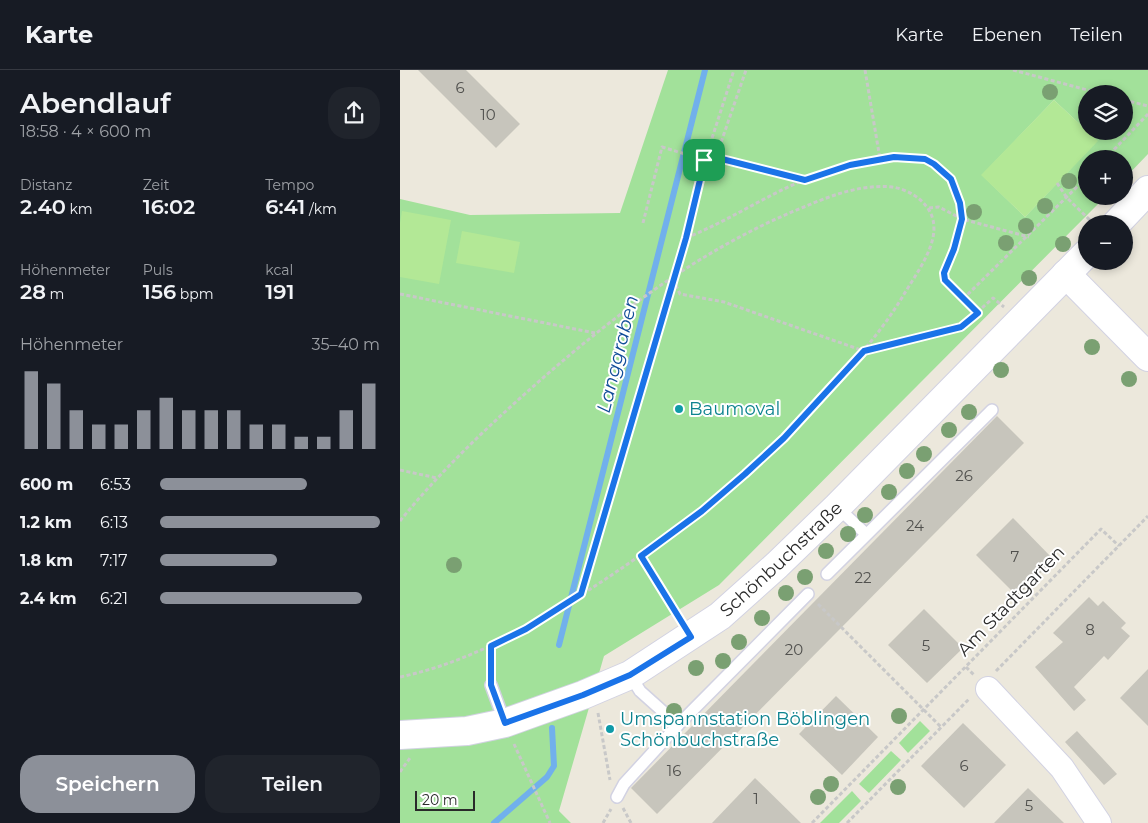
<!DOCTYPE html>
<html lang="de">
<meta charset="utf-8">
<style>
body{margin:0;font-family:Montserrat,sans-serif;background:#20242c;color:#f1f3f6;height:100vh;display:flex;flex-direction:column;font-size:19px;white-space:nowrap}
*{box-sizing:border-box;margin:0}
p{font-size:16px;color:#9ea1a6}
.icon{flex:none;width:28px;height:28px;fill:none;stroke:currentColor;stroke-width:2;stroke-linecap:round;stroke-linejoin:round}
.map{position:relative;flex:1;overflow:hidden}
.sheet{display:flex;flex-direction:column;background:#171b24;width:400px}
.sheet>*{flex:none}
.controls{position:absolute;left:678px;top:15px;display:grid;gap:10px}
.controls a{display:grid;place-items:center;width:55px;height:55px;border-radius:50%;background:#171b24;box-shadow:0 2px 8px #0003;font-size:25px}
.scale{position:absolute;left:15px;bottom:12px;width:60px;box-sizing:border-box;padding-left:5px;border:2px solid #2a2a2a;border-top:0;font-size:14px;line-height:18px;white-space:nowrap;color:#2a2a2a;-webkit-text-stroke:4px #fff;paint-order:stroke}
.pin{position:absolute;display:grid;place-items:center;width:42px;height:42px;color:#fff;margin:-21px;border-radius:10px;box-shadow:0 2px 8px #0006}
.round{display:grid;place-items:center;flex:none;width:52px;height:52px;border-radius:20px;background:#20242c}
.headline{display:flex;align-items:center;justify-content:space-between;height:85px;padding:0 20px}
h1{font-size:28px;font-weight:600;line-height:38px}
.figures{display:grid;grid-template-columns:repeat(3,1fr);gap:8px;height:85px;padding:5px 20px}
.figures div{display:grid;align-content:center}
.figures b{font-size:21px;font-weight:600}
.figures small{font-size:14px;font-weight:400}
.figures p{font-size:14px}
.chart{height:140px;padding:10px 20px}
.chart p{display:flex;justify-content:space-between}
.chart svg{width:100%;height:90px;margin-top:5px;stroke:#8c9099;stroke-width:6}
.primary-button{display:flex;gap:10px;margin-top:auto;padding:10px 20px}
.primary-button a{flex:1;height:58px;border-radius:20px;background:#8c9099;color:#fff;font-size:20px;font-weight:600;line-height:58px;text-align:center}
.primary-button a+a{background:#20242c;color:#f1f3f6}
ul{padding:0 20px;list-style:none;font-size:16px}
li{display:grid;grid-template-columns:80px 60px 1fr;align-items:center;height:38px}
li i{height:12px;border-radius:6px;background:#8c9099}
header{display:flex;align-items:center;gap:30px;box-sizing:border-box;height:70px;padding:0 25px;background:#171b24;border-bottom:1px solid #363941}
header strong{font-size:24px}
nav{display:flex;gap:28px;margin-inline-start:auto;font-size:18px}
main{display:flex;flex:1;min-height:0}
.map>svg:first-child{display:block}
</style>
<header>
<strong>Karte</strong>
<nav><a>Karte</a><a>Ebenen</a><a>Teilen</a></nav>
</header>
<main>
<section class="sheet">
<div class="headline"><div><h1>Abendlauf</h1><p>18:58 · 4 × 600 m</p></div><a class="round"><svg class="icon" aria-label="share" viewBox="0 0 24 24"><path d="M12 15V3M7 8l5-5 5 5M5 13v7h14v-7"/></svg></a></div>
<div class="figures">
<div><p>Distanz</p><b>2.40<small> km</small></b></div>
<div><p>Zeit</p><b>16:02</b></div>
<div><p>Tempo</p><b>6:41<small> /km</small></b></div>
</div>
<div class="figures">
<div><p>Höhenmeter</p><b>28<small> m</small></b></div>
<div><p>Puls</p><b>156<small> bpm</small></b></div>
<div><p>kcal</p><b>191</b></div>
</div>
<div class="chart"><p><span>Höhenmeter</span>35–40 m</p>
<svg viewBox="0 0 160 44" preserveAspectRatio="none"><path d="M5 44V6M15 44V12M25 44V25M35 44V32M45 44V32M55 44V25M65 44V19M75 44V25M85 44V25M95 44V25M105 44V32M115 44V32M125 44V38M135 44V38M145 44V25M155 44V12"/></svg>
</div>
<ul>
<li><b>600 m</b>6:53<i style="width:67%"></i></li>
<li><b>1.2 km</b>6:13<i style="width:100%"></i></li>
<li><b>1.8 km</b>7:17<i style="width:53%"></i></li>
<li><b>2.4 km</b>6:21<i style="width:92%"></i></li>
</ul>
<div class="primary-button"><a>Speichern</a><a>Teilen</a></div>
</section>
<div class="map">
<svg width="748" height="753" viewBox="0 0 748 753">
<rect width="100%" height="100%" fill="#ece8dc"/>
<g fill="#a2e19a" fill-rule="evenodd">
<path d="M 268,0 L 748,0 L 748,84 L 724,109 L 724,89 L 686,89 L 686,126 L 706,126 L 319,515 L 204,586 L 159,741 L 171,753 L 0,753 L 0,129 L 70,145 L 220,143 ZM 686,24 L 724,24 L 724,61 L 687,61 L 697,71 L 625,147 L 582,105 L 654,30 L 686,60 Z"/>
<polygon points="520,651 530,661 508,683 499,673"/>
<polygon points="491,681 501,690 469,723 459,714"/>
<polygon points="452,721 461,731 439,753 420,753"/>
</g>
<g fill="#b3e896">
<polygon points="654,30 698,71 625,147 581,105"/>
<polygon points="2,141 51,150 39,214 0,207 0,153"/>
<polygon points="62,161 120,172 114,203 56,193"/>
</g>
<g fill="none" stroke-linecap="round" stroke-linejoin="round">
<g stroke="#71b0ec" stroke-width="6">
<polyline points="159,575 305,0"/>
<polyline points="94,753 147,707 154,696 152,658"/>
</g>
</g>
<g fill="#c7c5bc">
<polygon points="18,0 66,0 120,54 96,78"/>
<polygon points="597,346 624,373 257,744 231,718"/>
<polygon points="613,448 654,490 617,526 576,485"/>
<polygon points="689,527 698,536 703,531 726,553 721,558 730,566 708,590 704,586 674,617 686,630 674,641 635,597 663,572 653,563"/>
<polygon points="524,539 563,578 527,613 488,575"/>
<polygon points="748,599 748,656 720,628"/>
<polygon points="436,626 478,667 442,705 399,664"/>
<polygon points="563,653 606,695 564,738 521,696"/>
<polygon points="677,661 717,704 704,715 665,672"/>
<polygon points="355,708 401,753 312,753"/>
<polygon points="628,718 664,753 594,753"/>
</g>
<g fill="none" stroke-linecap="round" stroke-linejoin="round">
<defs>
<g id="lane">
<polyline points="437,437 466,464"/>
<polyline points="427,504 592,340"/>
<polyline points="230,605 240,621 278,655"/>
<polyline points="91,615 105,653"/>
<polyline points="217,727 224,714 278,655 408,524"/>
</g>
<polyline id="street" points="588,619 662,698 699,753"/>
<g id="secondary">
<polyline points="716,154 748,120"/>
<polyline points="666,204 748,287"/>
<path id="s1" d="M 0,665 L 67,661 L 105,653 L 183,625 L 230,605 L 320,546 L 377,495 L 437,437 L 686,184"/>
</g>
</defs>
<use href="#lane" stroke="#d2d2e2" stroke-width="14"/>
<use href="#street" stroke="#d2d2e2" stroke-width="26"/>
<use href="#secondary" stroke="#d2d2e2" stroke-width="30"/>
<g stroke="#c8c8c8" stroke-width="3" stroke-dasharray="4 2.5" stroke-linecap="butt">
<polyline points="465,0 480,89"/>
<polyline points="613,0 702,24"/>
<polyline points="724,30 748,36"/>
<polyline points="306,85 316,87 346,0"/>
<polyline points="316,87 405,109"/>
<polyline points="705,89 748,44"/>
<polyline points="657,113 667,128 693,153"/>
<polyline points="529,138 539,137 562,149 629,167"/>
<polyline points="243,153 262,77 305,90"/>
<path d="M 286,168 C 328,151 365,126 406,109 C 436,97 504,75 534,94 C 548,102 555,116 560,130 C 565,147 560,166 553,182 C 549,191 543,200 545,210 L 578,243"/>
<polyline points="273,209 280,224 324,232 464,281 561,257 593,228 604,237"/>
<polyline points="0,224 195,263"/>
<polyline points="563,229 686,108"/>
<polyline points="0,400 37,408"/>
<path d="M 0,451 C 38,404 82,362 127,322 C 210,248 301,178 404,137 C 432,125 462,114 492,117 C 509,119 529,132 533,150 C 539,175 515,205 503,226 C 480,264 450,297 420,329 C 352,401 278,462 195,516 C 134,555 71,592 0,607"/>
<polyline points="241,486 279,547"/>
<polyline points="181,524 286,168 305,90 334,0"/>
<polyline points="418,534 541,657"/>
<polyline points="91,576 91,600"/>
<polyline points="566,597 574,605"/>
<polyline points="596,601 748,446"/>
<polyline points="198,643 210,710"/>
<polyline points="114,674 150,753"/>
<polyline points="0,702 10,688"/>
<polyline points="223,738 231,753"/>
<polyline points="203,753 211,739"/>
<polyline points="412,753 701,459 719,476"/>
<polyline points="447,753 569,629"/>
</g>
<use href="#lane" stroke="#fff" stroke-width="11"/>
<use href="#street" stroke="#fff" stroke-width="24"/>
<use href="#secondary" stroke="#fff" stroke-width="28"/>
</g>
<g fill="#7aa072">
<circle cx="650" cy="22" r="8"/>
<circle cx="669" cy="111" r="8"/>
<circle cx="645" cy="136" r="8"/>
<circle cx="574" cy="142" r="8"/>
<circle cx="626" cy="156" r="8"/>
<circle cx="606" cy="173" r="8"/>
<circle cx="663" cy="174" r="8"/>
<circle cx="629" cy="208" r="8"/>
<circle cx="692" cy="277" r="8"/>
<circle cx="601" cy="300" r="8"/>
<circle cx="729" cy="309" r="8"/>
<circle cx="569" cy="342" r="8"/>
<circle cx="549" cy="360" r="8"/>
<circle cx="524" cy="384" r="8"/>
<circle cx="507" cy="401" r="8"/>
<circle cx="489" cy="422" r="8"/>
<circle cx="465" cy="445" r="8"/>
<circle cx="448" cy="464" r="8"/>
<circle cx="426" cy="481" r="8"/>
<circle cx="54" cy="495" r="8"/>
<circle cx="405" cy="507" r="8"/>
<circle cx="386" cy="523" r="8"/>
<circle cx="362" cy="548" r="8"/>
<circle cx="339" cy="572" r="8"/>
<circle cx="323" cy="591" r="8"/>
<circle cx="296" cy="598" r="8"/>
<circle cx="274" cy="641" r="8"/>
<circle cx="499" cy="646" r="8"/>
<circle cx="431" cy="714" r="8"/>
<circle cx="498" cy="717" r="8"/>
<circle cx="418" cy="727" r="8"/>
</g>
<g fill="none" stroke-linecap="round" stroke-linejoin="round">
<defs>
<polygon id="route" points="306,85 405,110 450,95 494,87 525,89 534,94 551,109 560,133 562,149 554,179 544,203 545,210 578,243 561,257 464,281 384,368 345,404 302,441 241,486 291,567 230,605 183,625 105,653 91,615 91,576 126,559 181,524 286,168"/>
</defs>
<use href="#route" stroke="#fff" stroke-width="10"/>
<use href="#route" stroke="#1a73e8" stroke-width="6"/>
</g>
<g fill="#0f9aa8" stroke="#fff" stroke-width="2">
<circle cx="279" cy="339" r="5"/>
<circle cx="210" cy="659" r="5"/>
</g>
<g text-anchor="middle" stroke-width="4" stroke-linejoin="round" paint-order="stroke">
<g font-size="15" fill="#51514e">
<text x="60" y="23">6</text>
<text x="88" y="50">10</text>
<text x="564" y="411">26</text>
<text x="515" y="461">24</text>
<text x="615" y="492">7</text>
<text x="463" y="513">22</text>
<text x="690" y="565">8</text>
<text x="526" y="581">5</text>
<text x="394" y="585">20</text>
<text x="564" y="701">6</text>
<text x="274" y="706">16</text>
<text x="356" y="734">1</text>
<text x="629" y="741">5</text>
</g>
<g font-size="18" fill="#0d838f" stroke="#fff" text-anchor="start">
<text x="289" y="345">Baumoval</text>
<text x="220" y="655">Umspannstation Böblingen<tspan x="220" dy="21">Schönbuchstraße</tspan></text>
</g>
<g font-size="18" fill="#2a2a2a" stroke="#fff">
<text dy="6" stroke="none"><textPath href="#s1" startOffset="431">Schönbuchstraße</textPath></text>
<text transform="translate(611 531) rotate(-46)" y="6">Am Stadtgarten</text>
</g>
<g font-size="19" font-style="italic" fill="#104c98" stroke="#fff">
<text transform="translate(217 284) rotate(-76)" y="7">Langgraben</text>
</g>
</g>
</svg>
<div class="controls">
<a><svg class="icon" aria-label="layers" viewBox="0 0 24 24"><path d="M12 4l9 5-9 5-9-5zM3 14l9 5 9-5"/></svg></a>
<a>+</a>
<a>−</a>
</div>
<div class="scale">20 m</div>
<div class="pin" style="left:304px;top:90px;background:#1e9e55"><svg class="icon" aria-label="arrive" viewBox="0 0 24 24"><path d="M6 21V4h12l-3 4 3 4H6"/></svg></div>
</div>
</main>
